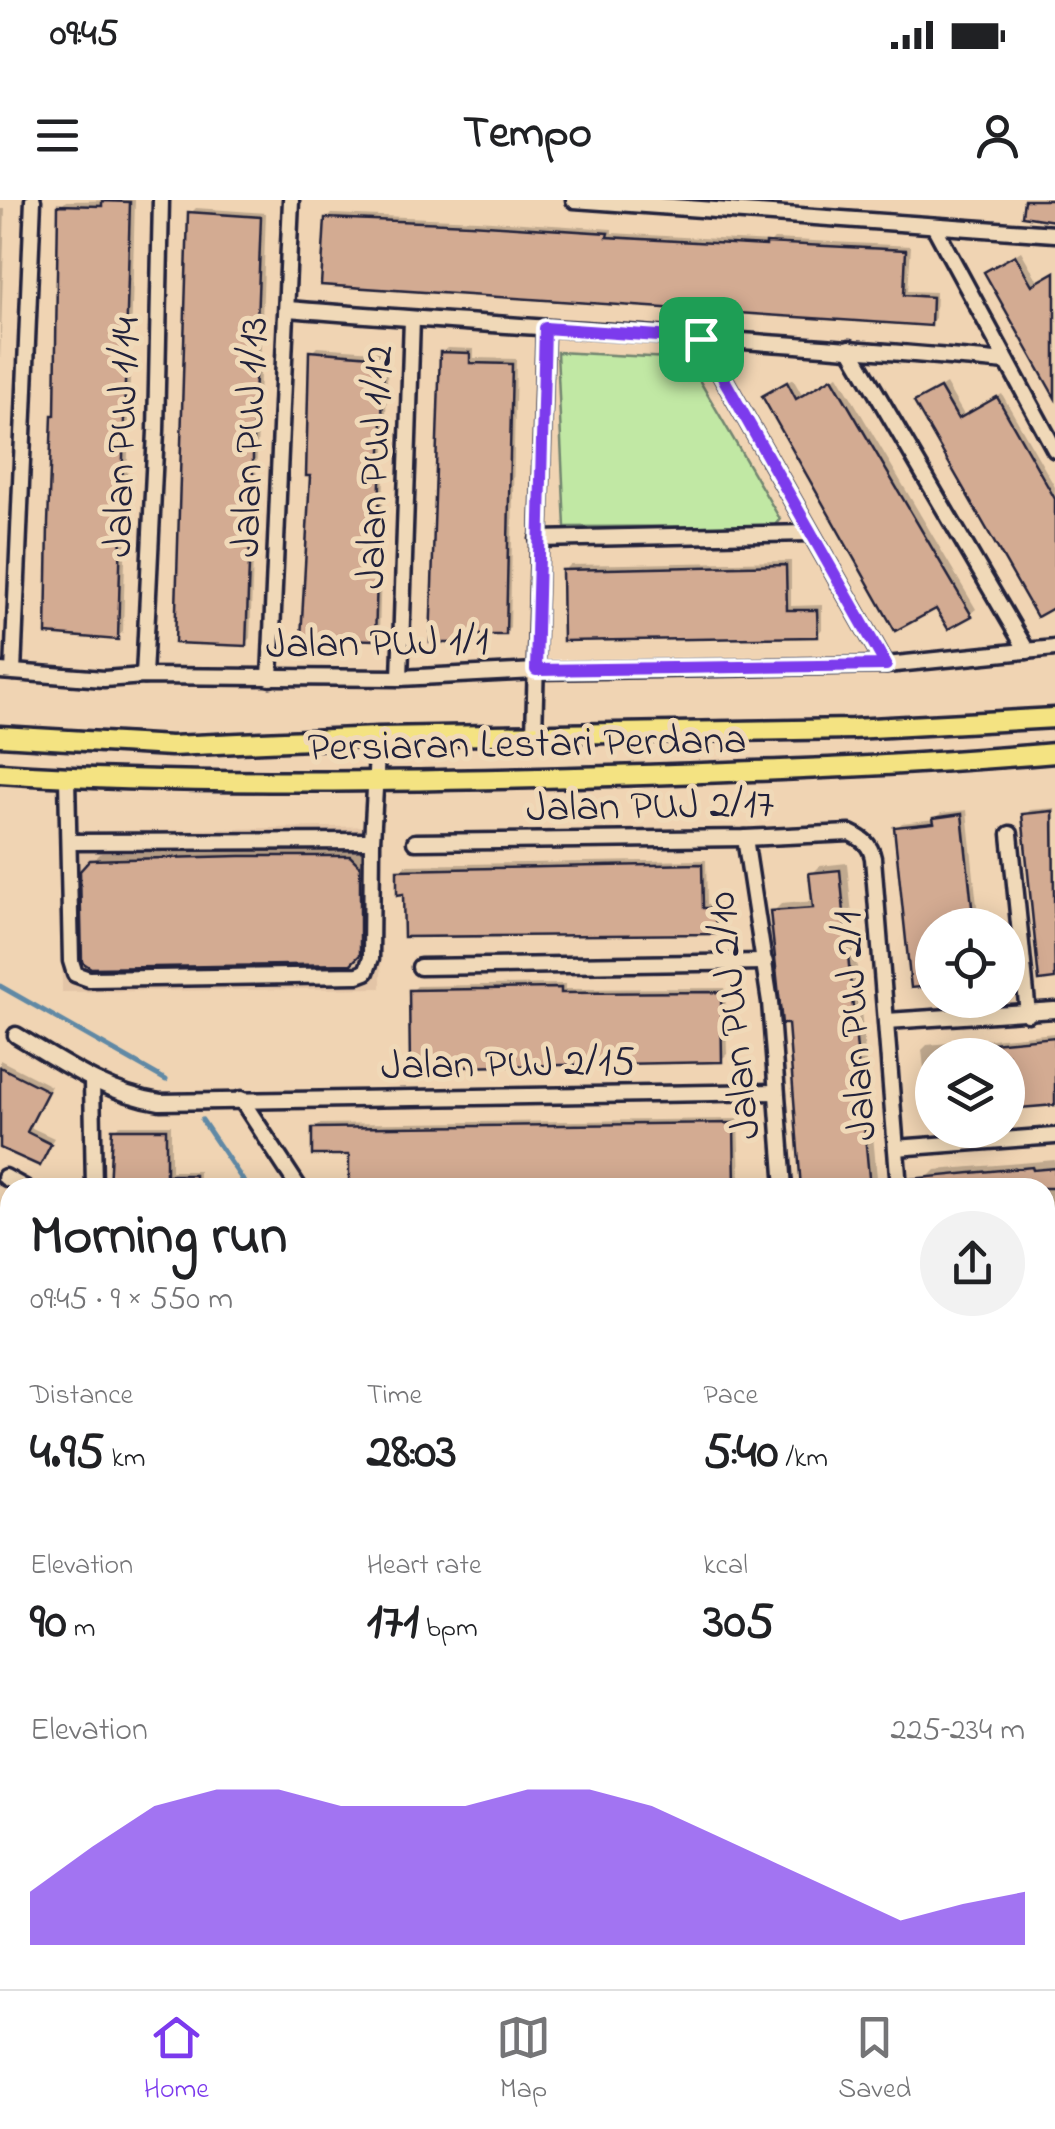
<!DOCTYPE html>
<meta charset="utf-8">
<style>
body{margin:0;font-family:"Indie Flower",sans-serif;background:#f2f2f2;color:#202124;height:100vh;display:flex;flex-direction:column;font-size:38px;white-space:nowrap}
*{box-sizing:border-box;margin:0}
p{font-size:32px;color:#757577}
.icon{flex:none;width:55px;height:55px;fill:none;stroke:currentColor;stroke-width:2;stroke-linecap:round;stroke-linejoin:round}
.map{position:relative;flex:1;overflow:hidden}
.details{position:absolute;left:0px;top:978px;width:1055px;height:812px;display:flex;flex-direction:column;background:#fff;border-radius:30px 30px 0 0;box-shadow:0 5px 25px #0003}
.details>*{flex:none}
.buttons{position:absolute;left:915px;top:708px;display:grid;gap:20px}
.buttons a{display:grid;place-items:center;width:110px;height:110px;border-radius:50%;background:#fff;box-shadow:0 5px 25px #0003;font-size:50px}
.pin{position:absolute;display:grid;place-items:center;width:85px;height:85px;color:#fff;margin:-42px;border-radius:20px;box-shadow:0 5px 15px #0006}
.round{display:grid;place-items:center;flex:none;width:105px;height:105px;border-radius:52px;background:#f2f2f2}
.headline{display:flex;align-items:center;justify-content:space-between;height:170px;padding:0 30px}
h1{font-size:55px;font-weight:700;line-height:75px}
.metrics{display:grid;grid-template-columns:repeat(3,1fr);gap:15px;height:170px;padding:10px 30px}
.metrics div{display:grid;align-content:center}
.metrics b{font-size:50px;font-weight:700}
.metrics small{font-size:28px;font-weight:400}
.metrics p{font-size:28px}
.chart{height:280px;padding:20px 30px}
.chart p{display:flex;justify-content:space-between}
.chart svg{width:100%;height:180px;margin-top:10px;fill:#7c3aed;opacity:.7}
.status{display:flex;justify-content:space-between;align-items:center;height:70px;padding:0 50px;background:#fff;direction:ltr}
.status svg{height:28px;fill:currentColor}
header{display:flex;justify-content:space-between;align-items:center;height:130px;padding:0 30px;background:#fff;font-size:45px;font-weight:700}
.tabs{display:flex;justify-content:space-around;align-items:center;height:140px;border-top:2px solid #e0e0e0;background:#fff;font-size:28px;color:#757577}
.tabs a{display:grid;justify-items:center;gap:5px}
.tabs .selected{color:#7c3aed}
.map>svg:first-child{display:block}
</style>
<div class="status"><b>09:45</b><svg viewBox="0 0 49 12"><path d="M0 12V9h3v3zM5 12V6h3v6zM10 12V3h3v9zM15 12V0h3v12zM26 1h20v11H26zM47 4h2v5h-2z"/></svg></div>
<header><svg class="icon" aria-label="menu" viewBox="0 0 24 24"><path d="M4 6h16M4 12h16M4 18h16"/></svg>Tempo<svg class="icon" aria-label="person" viewBox="0 0 24 24"><circle cx="12" cy="8" r="4"/><path d="M4 21q1-7 8-7t8 7"/></svg></header>
<div class="map">
<svg width="1055" height="1789" viewBox="0 0 1055 1789">
<rect width="100%" height="100%" fill="#f0d4b3"/>
<filter id="ink" filterUnits="userSpaceOnUse"><feTurbulence type="fractalNoise" baseFrequency=".01" numOctaves="2"/><feDisplacementMap in="SourceGraphic" scale="20" xChannelSelector="R" yChannelSelector="G"/><feConvolveMatrix kernelMatrix="1 2 1 2 8 2 1 2 1" color-interpolation-filters="sRGB"/></filter>
<g filter="url(#ink)">
<g fill="#e3c5a7">
<polygon points="383,626 381,788 62,792 60,632"/>
<polygon points="1055,1449 1055,1789 462,1789 462,1780 1045,1780 1045,1450"/>
</g>
<polygon fill="#c1e8a4" stroke="#728570" stroke-width="2.5" points="557,152 687,159 780,319 774,326 565,327"/>
<g fill="#0003">
<polygon points="135,0 123,432 117,437 58,213 61,6 66,1"/>
<polygon points="196,8 266,13 250,438 245,443 191,13"/>
<polygon points="0,9 5,9 0,165"/>
<polygon points="332,14 477,20 612,29 612,33 771,42 774,39 911,46 908,91 936,92 935,118 930,123 327,19"/>
<polygon points="1021,51 1038,81 1055,72 1055,193 987,72"/>
<polygon points="317,147 388,152 379,432 374,438 312,274 312,152"/>
<polygon points="448,148 474,149 474,158 516,159 510,427 505,433 465,432 460,441 442,153"/>
<polygon points="838,175 976,409 970,414 771,191 793,179 802,195"/>
<polygon points="946,184 964,215 1002,194 1055,287 1055,404 917,203"/>
<polygon points="791,361 791,406 822,405 822,429 817,435 564,371 570,365"/>
<polygon points="1055,608 1055,777 1041,778 1025,615 1030,610"/>
<polygon points="967,610 979,725 932,725 932,783 913,785 896,628 902,623 935,619 941,613"/>
<polygon points="359,649 368,657 368,744 350,762 82,672 101,653"/>
<polygon points="706,660 707,704 720,704 720,726 715,731 406,692 399,671 405,665"/>
<polygon points="847,663 878,988 805,988 790,821 773,712 781,704 815,701 812,674 820,666"/>
<polygon points="565,784 565,789 725,788 727,854 721,860 412,791 417,786"/>
<polygon points="1055,833 1055,902 1008,907 1008,855 932,855 932,914 929,915 922,850 927,845"/>
<polygon points="0,860 51,886 30,927 54,938 39,963 0,945"/>
<polygon points="738,919 740,984 736,988 352,988 351,953 314,930 320,924"/>
<polygon points="120,925 171,925 171,971 199,971 199,988 112,988 114,930"/>
<polygon points="1055,960 1055,1032 1045,1033 1045,988 927,978 935,970"/>
<polygon points="0,1007 10,1012 10,1097 0,1092"/>
<polygon points="1055,1087 1055,1163 1045,1164 1045,1088"/>
<polygon points="0,1154 10,1159 10,1243 0,1238"/>
<polygon points="0,1301 10,1306 10,1391 0,1386"/>
<polygon points="1045,1341 1048,1375 1045,1378"/>
<polygon points="0,1444 10,1449 10,1534 0,1529"/>
<polygon points="0,1592 10,1597 10,1689 0,1684"/>
<polygon points="180,1780 215,1780 210,1789 196,1789"/>
<polygon points="239,1780 337,1780 338,1788 239,1789"/>
<polygon points="523,1780 640,1780 641,1789 523,1789"/>
<polygon points="795,1780 814,1780 815,1789 796,1789"/>
<polygon points="835,1780 1028,1780 955,1789 836,1789"/>
</g>
<g fill="none" stroke-linecap="round" stroke-linejoin="round">
<g stroke="#6089a5" stroke-width="5">
<polyline points="0,786 166,880"/>
<polyline points="202,920 248,988"/>
<polyline points="407,1780 407,1789"/>
</g>
</g>
<g fill="#d3ab92" stroke="#22223b" stroke-width="2.5">
<polygon points="1024,0 1055,0 1055,21 1022,16"/>
<polygon points="102,1 130,2 118,440 46,434 48,324 52,215 55,215 58,5 102,6"/>
<polygon points="188,12 261,17 253,228 253,338 250,338 246,446 175,443"/>
<polygon points="325,18 470,24 608,33 607,37 766,46 766,43 906,50 904,95 932,97 931,126 321,85"/>
<polygon points="1015,55 1032,85 1055,72 1055,198 984,72"/>
<polygon points="309,151 384,157 375,440 301,438 310,276 306,276"/>
<polygon points="440,152 470,153 470,163 512,164 506,435 461,435 461,443 430,443"/>
<polygon points="832,178 972,416 948,429 936,409 895,431 762,196 787,182 796,199"/>
<polygon points="940,188 958,219 997,197 1055,299 1055,407 1037,417 914,202"/>
<polygon points="786,365 787,410 817,410 818,437 563,441 562,370"/>
<polygon points="1053,611 1055,779 1039,781 1022,614"/>
<polygon points="962,614 974,725 932,725 932,786 911,788 894,627 934,623 933,618"/>
<polygon points="240,656 350,656 360,666 360,755 351,764 91,768 82,762 80,671 90,660"/>
<polygon points="702,664 703,708 715,708 716,734 404,737 403,694 397,695 397,670"/>
<polygon points="840,670 870,988 801,988 788,824 782,824 770,711 813,708 809,673"/>
<polygon points="561,788 561,793 721,792 722,862 410,868 409,790"/>
<polygon points="1055,837 1055,905 1008,909 1008,855 949,855 949,847"/>
<polygon points="0,867 48,891 27,932 51,944 40,966 0,948"/>
<polygon points="734,923 735,988 349,988 349,955 312,955 312,928"/>
<polygon points="112,929 166,929 166,975 195,975 195,988 109,988"/>
<polygon points="1032,967 1033,970 1055,968 1055,988 910,988 909,979"/>
</g>
<g fill="none" stroke-linecap="round" stroke-linejoin="round">
<defs>
<g id="minor">
<polyline points="574,0 1055,34"/>
<polyline points="934,26 1055,250"/>
<path d="M 287,109 C 527,128 767,140 1007,162"/>
<polyline points="701,139 886,465"/>
<polyline points="850,148 1027,451"/>
<polyline points="538,339 809,333"/>
<polyline points="0,471 104,479 144,476 400,478 536,471 886,465 1055,448"/>
<polyline points="13,472 33,0"/>
<polyline points="144,476 156,231 161,0"/>
<polyline points="270,478 291,0"/>
<polyline points="400,478 412,119"/>
<polyline points="534,534 545,128"/>
<polyline points="67,578 71,761 75,774 89,779 358,775 366,772 371,758 372,641 378,537"/>
<polyline points="1010,634 1028,814"/>
<polyline points="745,638 770,802 784,988"/>
<polyline points="70,642 372,641"/>
<path d="M 415,642 L 745,638 L 850,633 C 863,639 870,644 873,658 L 899,988"/>
<polyline points="420,767 765,762"/>
<polyline points="887,821 1055,810"/>
<path d="M 16,835 C 63,863 105,893 160,902 L 775,892"/>
<polyline points="92,881 94,988"/>
<polyline points="241,899 299,988"/>
<polyline points="896,948 1055,936"/>
<polyline points="5,977 25,988"/>
<polyline points="1045,1065 1055,1065"/>
<polyline points="0,1118 10,1123"/>
<polyline points="1045,1193 1055,1192"/>
<polyline points="0,1268 10,1273"/>
<polyline points="0,1412 10,1417"/>
<polyline points="1045,1430 1055,1429"/>
<polyline points="1045,1474 1055,1473"/>
<polyline points="0,1560 10,1566"/>
<polyline points="1045,1591 1055,1688"/>
<polyline points="0,1717 10,1723"/>
<polyline points="114,1780 130,1789"/>
<polyline points="446,1780 446,1789"/>
<polyline points="493,1780 493,1789"/>
<polyline points="661,1780 661,1789"/>
<polyline points="26,1789 27,1780"/>
<polyline points="362,1789 362,1780"/>
</g>
<g id="major">
<polyline points="0,536 171,546 378,537 852,529 1055,518"/>
<path d="M 0,573 C 179,585 360,582 539,578 C 711,573 883,568 1055,553"/>
</g>
</defs>
<use href="#minor" stroke="#22223b" stroke-width="21"/>
<use href="#major" stroke="#22223b" stroke-width="25"/>
<use href="#minor" stroke="#f0d9b8" stroke-width="14"/>
<use href="#major" stroke="#f4e382" stroke-width="18"/>
</g>
</g>
<g fill="none" stroke-linecap="round" stroke-linejoin="round" filter="url(#ink)">
<defs>
<polygon id="route" points="545,128 701,139 886,465 536,470"/>
</defs>
<use href="#route" stroke="#fff" stroke-width="20"/>
<use href="#route" stroke="#7c3aed" stroke-width="12"/>
</g>
<g text-anchor="middle" stroke-width="10" stroke-linejoin="round" paint-order="stroke">
<g font-size="42" fill="#22223b" stroke="#f0d9b8">
<text transform="translate(119 237) rotate(-88)" y="15">Jalan PUJ 1/14</text>
<text transform="translate(247 237) rotate(-88)" y="15">Jalan PUJ 1/13</text>
<text transform="translate(372 267) rotate(-88)" y="15">Jalan PUJ 1/12</text>
<text transform="translate(377 440) rotate(-1)" y="15">Jalan PUJ 1/1</text>
<text transform="translate(527 541) rotate(-1)" y="15">Persiaran Lestari Perdana</text>
<text transform="translate(650 603) rotate(-1)" y="15">Jalan PUJ 2/17</text>
<text transform="translate(731 816) rotate(-96)" y="15">Jalan PUJ 2/10</text>
<text transform="translate(852 826) rotate(-94)" y="15">Jalan PUJ 2/1</text>
<text transform="translate(508 861) rotate(-1)" y="15">Jalan PUJ 2/15</text>
</g>
</g>
</svg>
<div class="buttons">
<a><svg class="icon" aria-label="locate" viewBox="0 0 24 24"><circle cx="12" cy="12" r="6"/><path d="M12 2v4M12 18v4M2 12h4M18 12h4"/></svg></a>
<a><svg class="icon" aria-label="layers" viewBox="0 0 24 24"><path d="M12 4l9 5-9 5-9-5zM3 14l9 5 9-5"/></svg></a>
</div>
<div class="pin" style="left:701px;top:139px;background:#1e9e55"><svg class="icon" aria-label="arrive" viewBox="0 0 24 24"><path d="M6 21V4h12l-3 4 3 4H6"/></svg></div>
<section class="details">
<div class="headline"><div><h1>Morning run</h1><p>09:45 · 9 × 550 m</p></div><a class="round"><svg class="icon" aria-label="share" viewBox="0 0 24 24"><path d="M12 15V3M7 8l5-5 5 5M5 13v7h14v-7"/></svg></a></div>
<div class="metrics">
<div><p>Distance</p><b>4.95<small> km</small></b></div>
<div><p>Time</p><b>28:03</b></div>
<div><p>Pace</p><b>5:40<small> /km</small></b></div>
</div>
<div class="metrics">
<div><p>Elevation</p><b>90<small> m</small></b></div>
<div><p>Heart rate</p><b>171<small> bpm</small></b></div>
<div><p>kcal</p><b>305</b></div>
</div>
<div class="chart"><p><span>Elevation</span>225–234 m</p>
<svg viewBox="0 0 160 44" preserveAspectRatio="none"><path d="M0 44V31L10 20L20 10L30 6L40 6L50 10L60 10L70 10L80 6L90 6L100 10L110 17L120 24L130 31L140 38L150 34L160 31V44z"/></svg>
</div>
</section>
</div>
<nav class="tabs">
<a class="selected"><svg class="icon" aria-label="home" viewBox="0 0 24 24"><path d="M3 11l9-7 9 7M6 9v11h12V9"/></svg>Home</a>
<a><svg class="icon" aria-label="map" viewBox="0 0 24 24"><path d="M3 6l6-2 6 2 6-2v14l-6 2-6-2-6 2zM9 4v14M15 6v14"/></svg>Map</a>
<a><svg class="icon" aria-label="saved" viewBox="0 0 24 24"><path d="M7 4h10v16l-5-4-5 4z"/></svg>Saved</a>
</nav>
